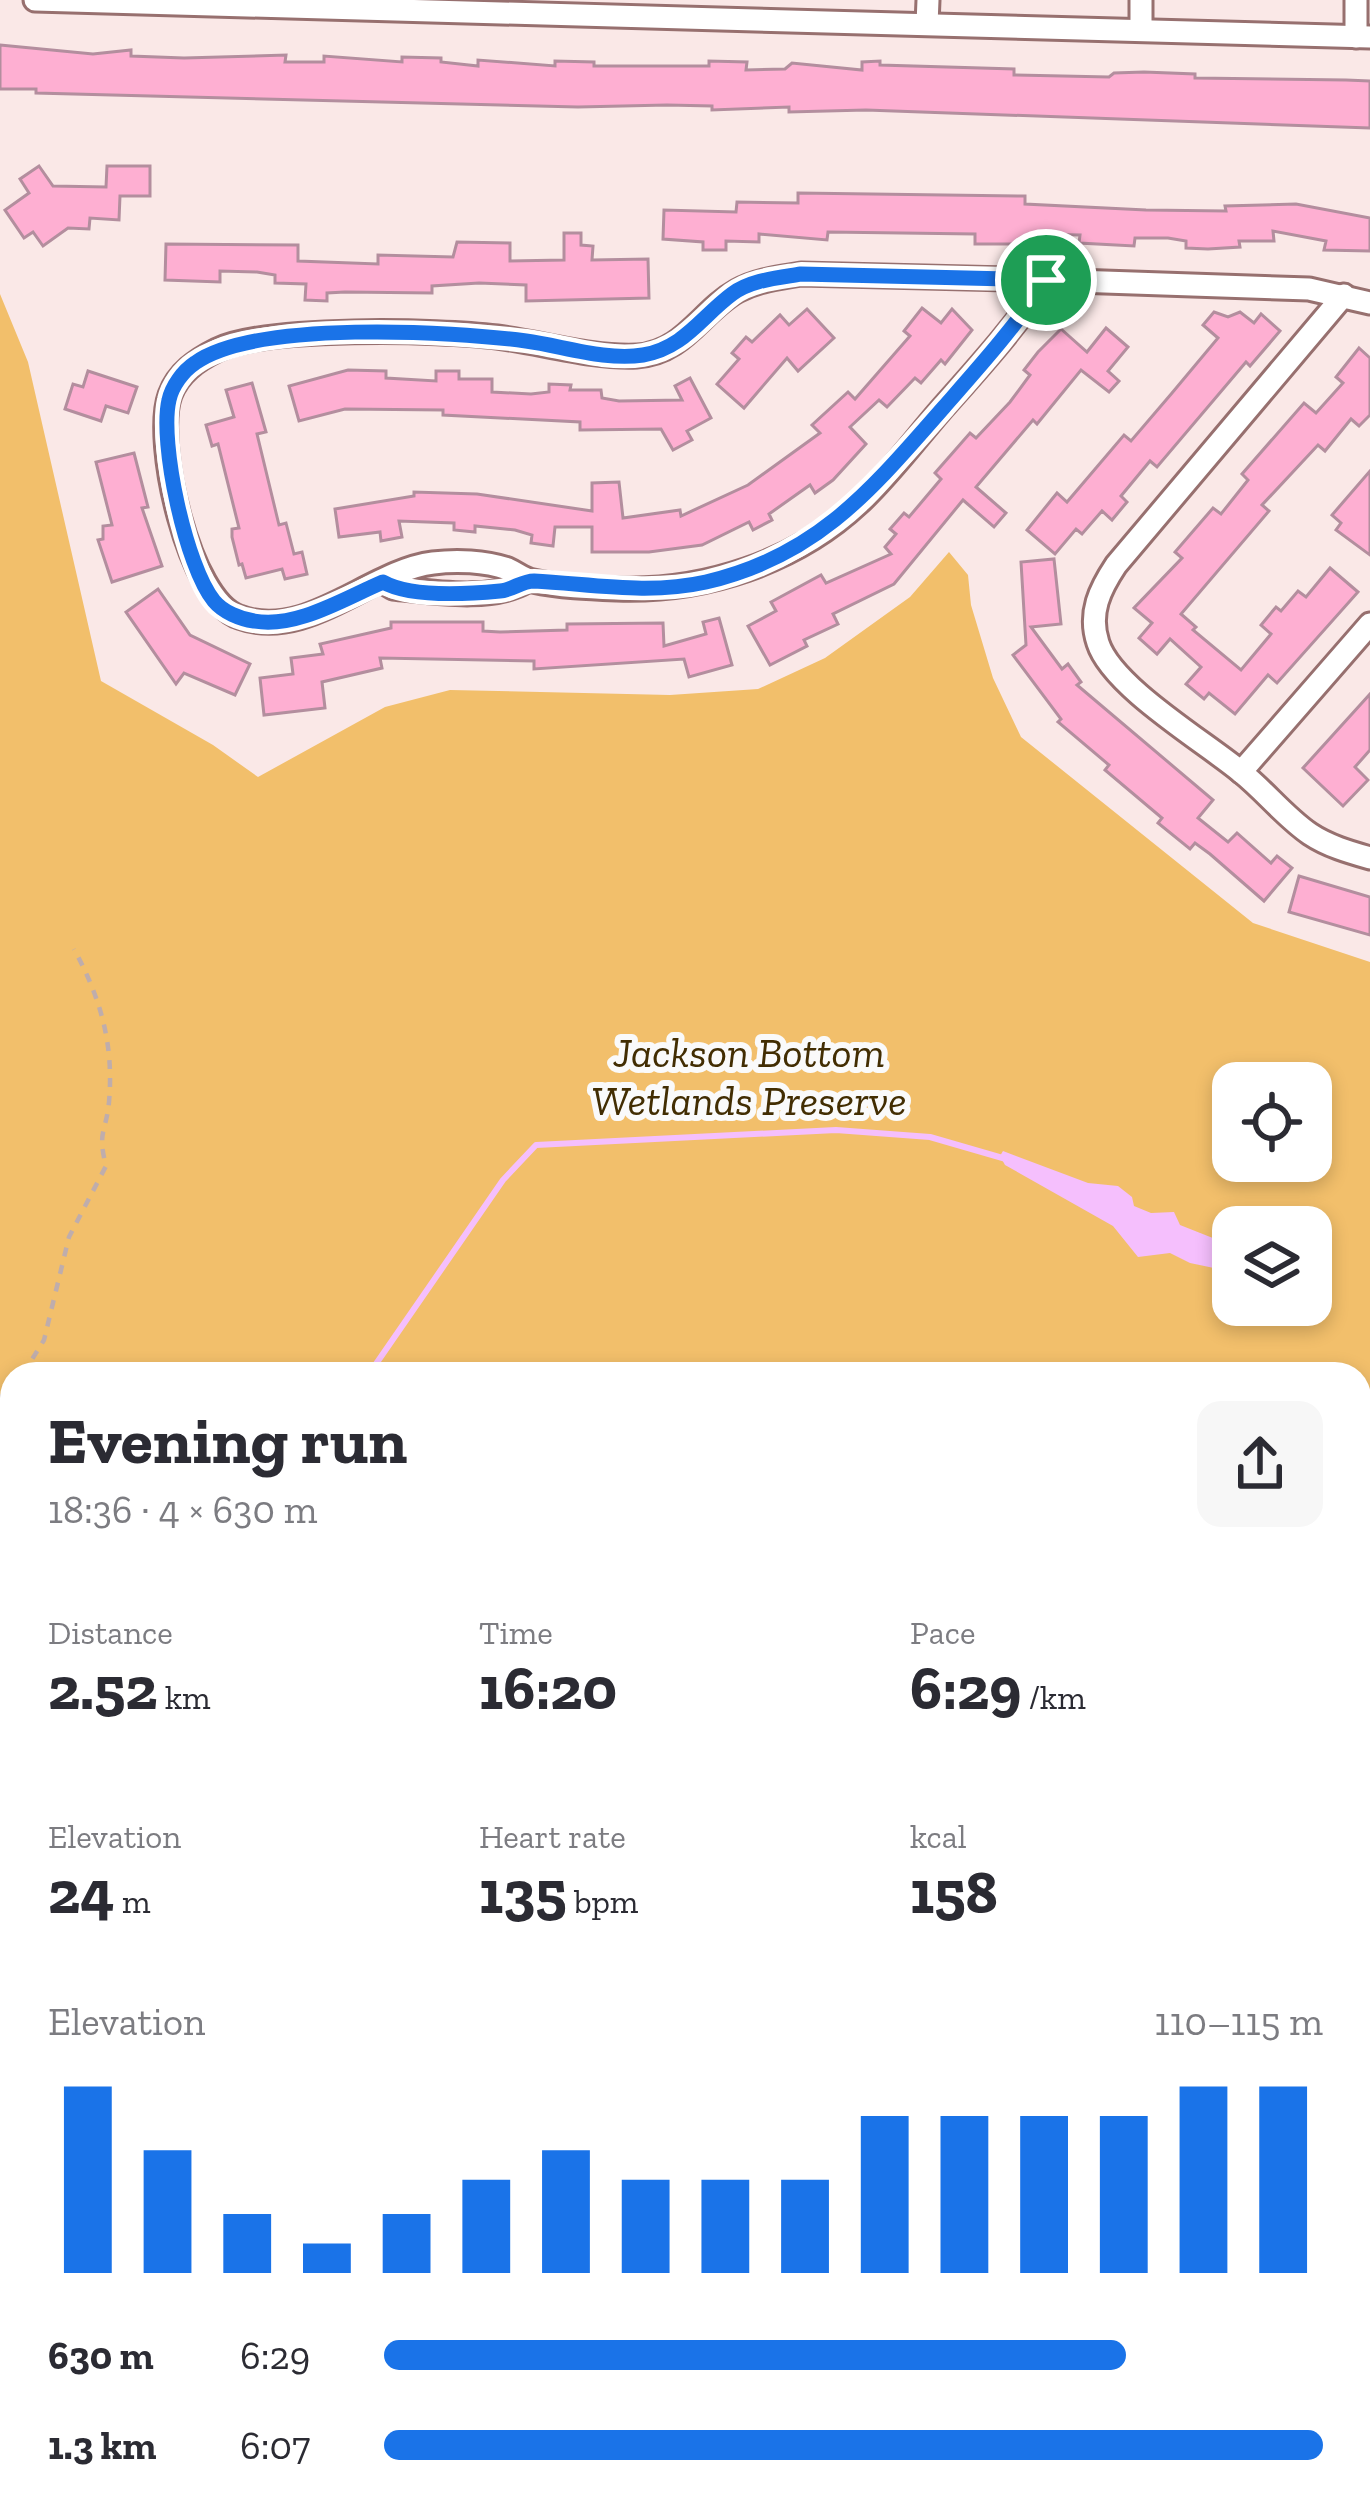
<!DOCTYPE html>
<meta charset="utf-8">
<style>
body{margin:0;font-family:"Zilla Slab",serif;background:#f7f7f7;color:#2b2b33;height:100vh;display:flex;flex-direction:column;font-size:45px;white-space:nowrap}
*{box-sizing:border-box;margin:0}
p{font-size:39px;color:#7c7c81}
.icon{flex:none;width:66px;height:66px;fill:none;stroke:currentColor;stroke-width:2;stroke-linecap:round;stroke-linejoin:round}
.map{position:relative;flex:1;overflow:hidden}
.panel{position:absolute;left:0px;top:1362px;width:1371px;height:1152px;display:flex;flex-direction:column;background:#fff;border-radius:36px 36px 0 0;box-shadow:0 6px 18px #0003}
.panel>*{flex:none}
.fabs{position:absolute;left:1212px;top:1062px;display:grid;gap:24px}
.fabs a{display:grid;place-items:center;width:120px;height:120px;border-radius:24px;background:#fff;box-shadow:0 6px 18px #0003;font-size:60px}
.pin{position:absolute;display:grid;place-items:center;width:102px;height:102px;color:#fff;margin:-51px;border:6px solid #fff;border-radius:50%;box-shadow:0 3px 12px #0007}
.round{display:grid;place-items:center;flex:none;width:126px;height:126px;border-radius:24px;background:#f7f7f7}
.overview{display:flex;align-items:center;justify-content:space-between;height:204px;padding:0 48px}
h1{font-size:66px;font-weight:700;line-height:90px}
.figures{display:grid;grid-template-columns:repeat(3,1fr);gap:18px;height:204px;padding:12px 48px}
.figures div{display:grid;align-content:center}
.figures b{font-size:60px;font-weight:700}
.figures small{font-size:33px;font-weight:400}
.figures p{font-size:33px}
.chart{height:336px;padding:24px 48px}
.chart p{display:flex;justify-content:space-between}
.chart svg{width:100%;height:216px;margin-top:12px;stroke:#1a73e8;stroke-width:6}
ul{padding:0 48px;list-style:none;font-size:39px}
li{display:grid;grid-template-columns:192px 144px 1fr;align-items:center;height:90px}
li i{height:30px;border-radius:15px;background:#1a73e8}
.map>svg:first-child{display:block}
</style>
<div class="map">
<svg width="1370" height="2514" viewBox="0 0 1370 2514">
<rect width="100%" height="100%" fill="#fae8e7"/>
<path fill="#f2bf6b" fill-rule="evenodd" d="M 0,294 L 28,362 L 101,681 L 213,745 L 258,777 L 385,707 L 450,690 L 670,695 L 758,689 L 825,658 L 910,597 L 949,552 L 968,575 L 971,605 L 993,678 L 1021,737 L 1253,923 L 1370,962 L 1370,2514 L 0,2514 ZM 1233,1083 L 1311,1083 L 1311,1161 L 1233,1161 ZM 1233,1227 L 1311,1227 L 1311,1305 L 1233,1305 ZM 12,1374 L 1359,1374 L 1359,2502 L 12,2502 Z"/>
<g fill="#f5bffd">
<polygon points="1003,1151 1088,1183 1118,1186 1132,1197 1134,1206 1151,1213 1174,1212 1180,1225 1233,1246 1233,1272 1190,1263 1170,1253 1138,1257 1113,1226 1005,1165 1000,1156"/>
<polygon points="1359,2501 1370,2505 1370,2514 864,2514 866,2502"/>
</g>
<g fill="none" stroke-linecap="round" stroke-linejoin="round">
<g stroke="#f5bffd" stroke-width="6">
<polyline points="369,1374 503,1180 536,1145 836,1130 930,1137 1006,1159"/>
<polyline points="0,1499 12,1508"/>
</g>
</g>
<g fill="#feafd2" stroke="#b38e9e" stroke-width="3">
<polygon points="0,45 93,54 131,50 131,56 184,58 286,55 285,62 324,62 324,56 402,62 402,57 441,58 441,62 478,66 478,60 555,66 555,61 594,62 594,66 709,66 709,61 747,62 746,70 785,69 792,63 862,70 862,62 880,61 880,65 1014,69 1014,75 1109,77 1114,73 1144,72 1195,74 1195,78 1346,80 1370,81 1370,128 866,110 789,112 789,107 712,110 712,106 667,105 578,107 36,93 36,89 0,89"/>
<polygon points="39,166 53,186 106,187 107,166 150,166 150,196 120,196 119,220 90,218 89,229 68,228 43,246 33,232 24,238 5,210 29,193 20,179"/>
<polygon points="798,193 1025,196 1025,204 1146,210 1226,211 1225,206 1296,204 1370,218 1370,251 1324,250 1326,241 1273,231 1274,241 1239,241 1240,247 1208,249 1186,248 1186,241 1168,238 1135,238 1134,246 1079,243 1080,235 1029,234 1028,244 975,244 975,234 828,232 827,240 759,234 759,242 726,241 726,250 703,250 703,242 663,239 664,210 736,212 737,202 798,203"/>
<polygon points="564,233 581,233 581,245 593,246 592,260 648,259 649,298 526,301 526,285 479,283 432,286 432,293 345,292 327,293 327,301 305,300 306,284 275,283 275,275 257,272 220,271 220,282 165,280 166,244 298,245 298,261 378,264 378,255 453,257 457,242 510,243 510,261 564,260"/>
<polygon points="922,308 941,323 952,309 972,330 945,364 941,360 921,383 915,378 887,407 879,400 850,427 866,444 833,480 815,493 810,485 769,514 772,520 753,530 749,522 702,545 649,552 592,552 592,527 555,527 553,546 531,543 532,535 515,530 475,526 475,532 454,530 454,523 399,521 402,537 381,541 380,532 339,537 335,509 414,496 414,492 477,494 592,511 592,483 619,482 623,518 680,510 681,516 748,485 820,433 812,425 848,392 855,399 910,336 904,331"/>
<polygon points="807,309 834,338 798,371 787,358 744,408 717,384 739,359 732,353 746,337 752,342 780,315 789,325"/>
<polygon points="1214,312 1228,317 1240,312 1254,323 1261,314 1280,331 1250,366 1246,362 1157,467 1150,461 1121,496 1127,502 1112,520 1102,511 1082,534 1076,529 1055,554 1027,530 1057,493 1067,502 1124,435 1131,441 1172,393 1218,338 1203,325"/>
<polygon points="1106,328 1128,347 1108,371 1119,381 1109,392 1081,370 1037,424 1033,420 976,487 1006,513 994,527 963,500 894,584 833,614 838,624 804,640 807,646 770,665 748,626 776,611 771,602 821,575 826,583 891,554 885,547 896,534 890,529 904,513 909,517 941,479 935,473 970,433 976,438 1010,402 1030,375 1024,370 1038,352 1061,329 1087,352"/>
<polygon points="1359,348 1370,358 1370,415 1359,426 1351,419 1325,451 1318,445 1262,505 1269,511 1181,614 1196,627 1193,630 1241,670 1271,634 1261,625 1276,607 1281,611 1298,591 1306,597 1330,568 1358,592 1277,683 1268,675 1235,714 1209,693 1204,699 1186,684 1201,667 1170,639 1157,654 1139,638 1152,623 1134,608 1182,558 1175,552 1213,508 1221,514 1248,480 1242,474 1304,403 1316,413 1343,383 1336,377"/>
<polygon points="348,370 386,371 386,378 436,381 436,371 459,371 459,379 492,379 492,392 531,394 549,392 549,384 571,385 570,390 601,390 602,398 619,401 682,400 675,386 690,378 711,418 687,431 692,440 673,450 661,429 580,430 580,422 443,415 443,410 345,409 299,421 289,386"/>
<polygon points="88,371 137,387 128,413 106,406 101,421 65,409 73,384 83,387"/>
<polygon points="252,383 266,432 257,434 279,525 286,523 294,554 302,552 307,574 285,579 282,569 246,578 242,564 239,565 232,537 232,529 239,528 218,444 212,446 206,425 234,417 226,390"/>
<polygon points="134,453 148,507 142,508 162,566 112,582 98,540 103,539 103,526 112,525 96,462"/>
<polygon points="1370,471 1370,555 1336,530 1341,523 1332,515"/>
<polygon points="1054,559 1061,624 1031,627 1062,669 1068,664 1081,682 1077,685 1213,800 1198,818 1228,842 1237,833 1271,863 1277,856 1292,868 1264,901 1210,854 1195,843 1190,849 1158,823 1162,818 1105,770 1109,765 1058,722 1061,719 1013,655 1026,645 1021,562"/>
<polygon points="158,589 190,635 250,664 235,695 184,673 176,684 126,612"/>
<polygon points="719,618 732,665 689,677 684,659 534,669 534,661 380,658 382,668 322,682 325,708 264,715 260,678 293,674 291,658 323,654 320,644 391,628 391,622 483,622 483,631 500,632 567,630 567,624 663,623 664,646 706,634 703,622"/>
<polygon points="1370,694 1370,750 1355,767 1368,780 1343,806 1303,768"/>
<polygon points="1299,876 1370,897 1370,935 1289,912"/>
</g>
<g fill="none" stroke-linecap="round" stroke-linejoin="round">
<defs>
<polyline id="service" points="833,2514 837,2502"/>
<g id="minor">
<polyline points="35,0 1370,37"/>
<polyline points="927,24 928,0"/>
<polyline points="1141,30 1141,0"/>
<polyline points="1356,37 1356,0"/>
<path d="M 801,274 L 1046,280 C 1015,328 978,368 940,411 C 914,441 889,475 859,503 C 795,563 704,592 617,589 C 589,588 560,587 533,581 C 523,579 517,573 508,569 C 485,561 456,560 433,563 C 369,571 307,642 239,617 C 189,600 153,442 170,395 C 178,373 197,360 217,350 C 266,326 440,330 497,337 C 543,343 591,358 637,356 C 684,353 701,311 737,291 C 757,280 778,278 801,274 Z"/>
<polyline points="1046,280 1309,289 1370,303"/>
<path d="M 1344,295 L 1116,565 C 1100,589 1088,613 1098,643 C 1112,687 1205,742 1241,772 C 1265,791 1285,817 1310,834 C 1328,846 1349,852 1370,858"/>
<path d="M 383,582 L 393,588 C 433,592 492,602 527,581"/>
<polyline points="1241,772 1370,624"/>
</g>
</defs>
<use href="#service" stroke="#97706f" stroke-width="16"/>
<use href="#minor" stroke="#97706f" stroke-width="27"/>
<g stroke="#bfadac" stroke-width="4.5" stroke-dasharray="9 9" stroke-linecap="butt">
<path d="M 23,1374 L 44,1340 L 69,1237 L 106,1166 C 97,1131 106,1133 109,1102 C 114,1045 101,999 74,949"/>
<polyline points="0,1397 12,1392"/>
<polyline points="0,1579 12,1594"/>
<polyline points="164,2502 165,2514"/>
</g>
<use href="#service" stroke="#fff" stroke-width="10"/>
<use href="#minor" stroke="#fff" stroke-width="21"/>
</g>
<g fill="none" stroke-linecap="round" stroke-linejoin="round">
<defs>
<path id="route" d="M 801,274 L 1046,280 C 1016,326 980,366 944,407 C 872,489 818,556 706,582 C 648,595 592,584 534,581 C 522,581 512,590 500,591 C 468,594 411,598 383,582 C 345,598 296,629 254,621 C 240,619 223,612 214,601 C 186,567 159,442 169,400 C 172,386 183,371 195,363 C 255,320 451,331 526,341 C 563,346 606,361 643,355 C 684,348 701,317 732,294 C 751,280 777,278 801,274 Z"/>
</defs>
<use href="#route" stroke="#fff" stroke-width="24"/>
<use href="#route" stroke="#1a73e8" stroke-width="15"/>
</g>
<g text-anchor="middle" stroke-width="12" stroke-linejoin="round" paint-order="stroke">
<g font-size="42" font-style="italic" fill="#422d02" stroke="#fafafa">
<text x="749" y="1067">Jackson Bottom<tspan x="749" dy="48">Wetlands Preserve</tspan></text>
</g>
</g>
</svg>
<div class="fabs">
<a><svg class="icon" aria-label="locate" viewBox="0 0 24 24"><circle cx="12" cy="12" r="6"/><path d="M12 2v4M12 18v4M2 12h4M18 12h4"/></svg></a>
<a><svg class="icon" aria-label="layers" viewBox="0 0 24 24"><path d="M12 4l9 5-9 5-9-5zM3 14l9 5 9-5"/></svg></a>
</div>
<div class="pin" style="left:1046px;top:280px;background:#1e9e55"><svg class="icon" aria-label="arrive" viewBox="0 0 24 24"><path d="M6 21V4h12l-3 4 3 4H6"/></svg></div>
<section class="panel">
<div class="overview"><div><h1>Evening run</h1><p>18:36 · 4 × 630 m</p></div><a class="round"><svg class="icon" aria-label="share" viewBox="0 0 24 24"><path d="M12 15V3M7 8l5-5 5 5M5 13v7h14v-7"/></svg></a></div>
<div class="figures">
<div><p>Distance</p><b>2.52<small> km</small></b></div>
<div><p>Time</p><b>16:20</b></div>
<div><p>Pace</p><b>6:29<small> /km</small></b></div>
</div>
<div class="figures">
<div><p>Elevation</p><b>24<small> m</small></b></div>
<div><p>Heart rate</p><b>135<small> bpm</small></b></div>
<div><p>kcal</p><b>158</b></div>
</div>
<div class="chart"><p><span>Elevation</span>110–115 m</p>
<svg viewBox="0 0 160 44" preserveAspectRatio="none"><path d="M5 44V6M15 44V19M25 44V32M35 44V38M45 44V32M55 44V25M65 44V19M75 44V25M85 44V25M95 44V25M105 44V12M115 44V12M125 44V12M135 44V12M145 44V6M155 44V6"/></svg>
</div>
<ul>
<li><b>630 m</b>6:29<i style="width:79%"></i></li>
<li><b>1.3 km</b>6:07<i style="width:100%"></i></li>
</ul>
</section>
</div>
